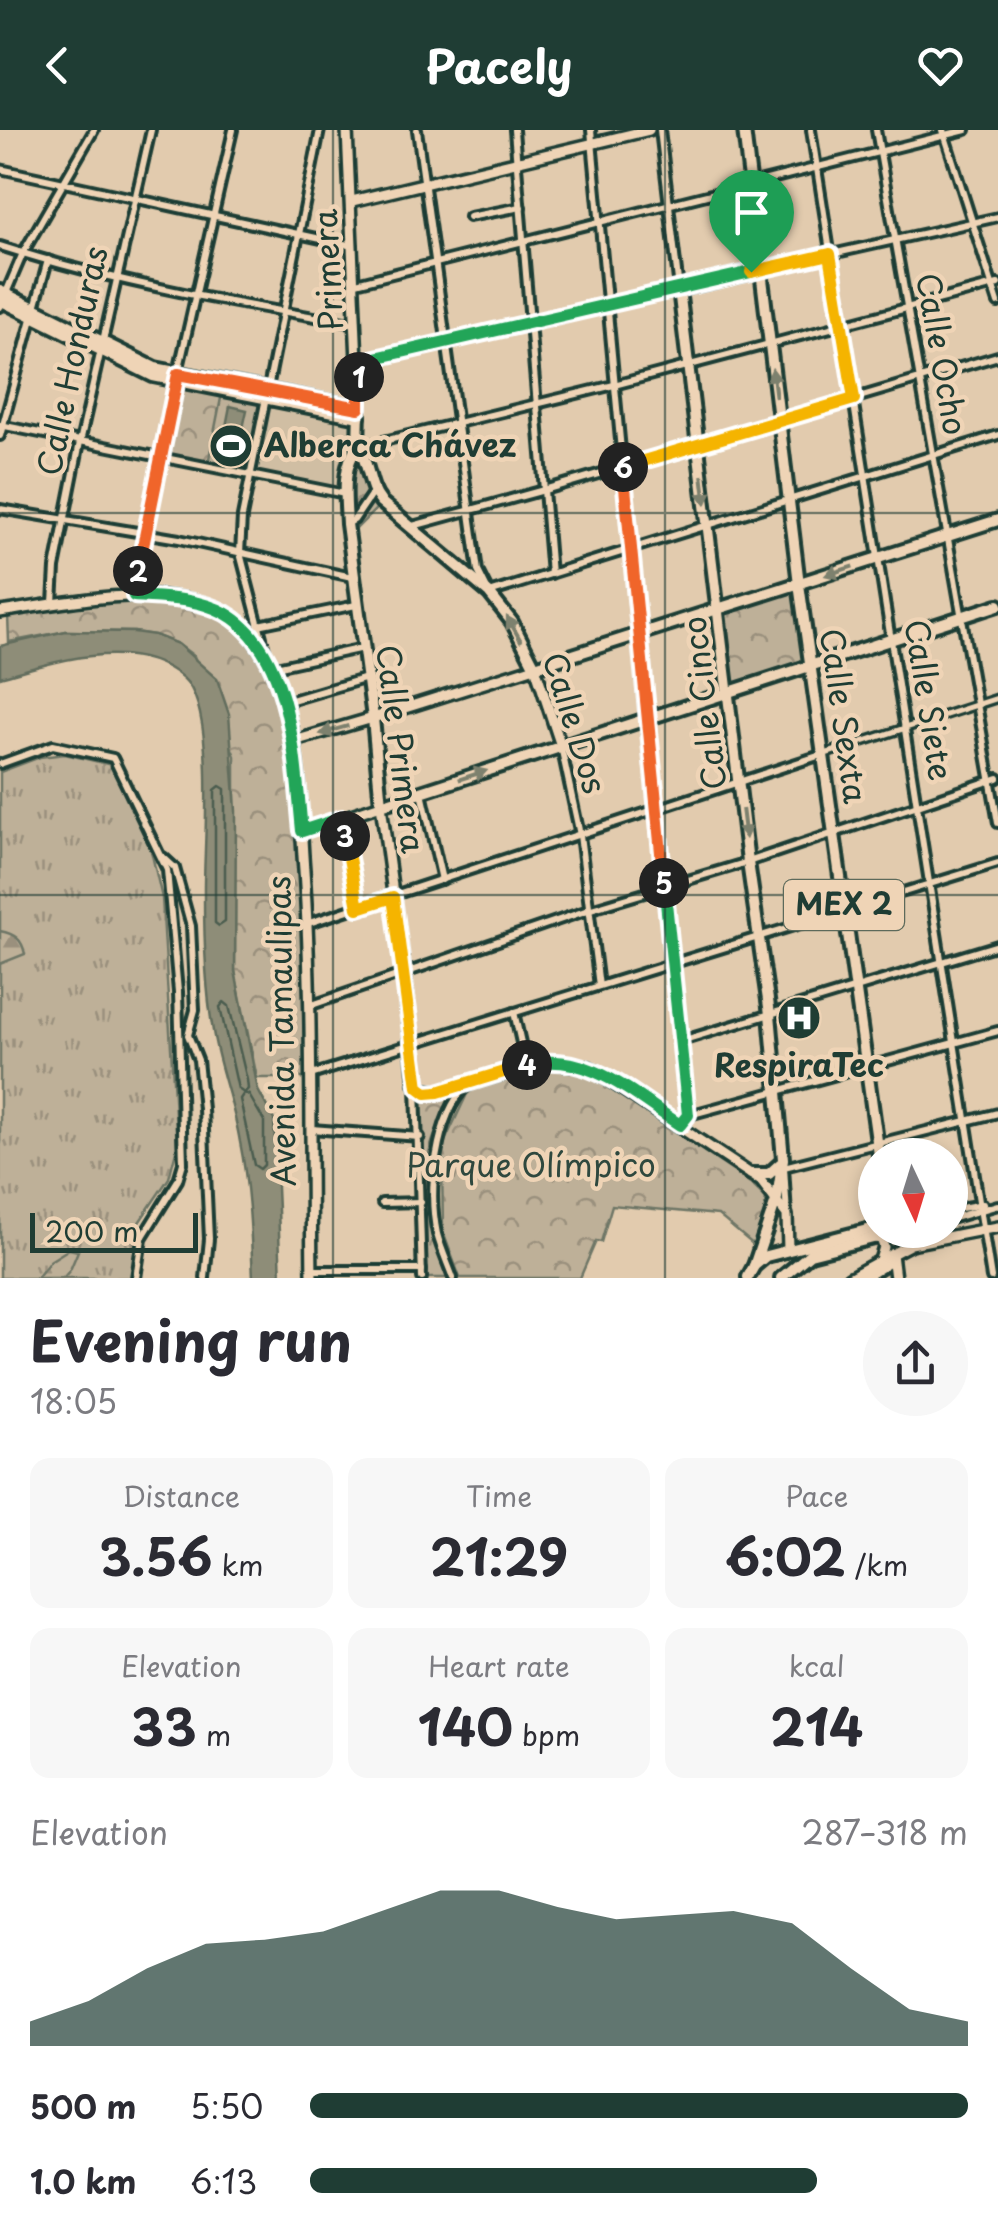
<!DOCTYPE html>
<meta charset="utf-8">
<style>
body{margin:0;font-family:"Playpen Sans",sans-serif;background:#f7f7f7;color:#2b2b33;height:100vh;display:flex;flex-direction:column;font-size:38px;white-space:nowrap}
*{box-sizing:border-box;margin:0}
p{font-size:32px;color:#7c7c81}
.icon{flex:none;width:55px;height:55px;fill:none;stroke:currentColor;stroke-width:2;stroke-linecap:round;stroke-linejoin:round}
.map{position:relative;height:1148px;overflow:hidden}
.drawer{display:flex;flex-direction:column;background:#fff;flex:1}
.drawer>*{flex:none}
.needle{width:65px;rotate:176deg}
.buttons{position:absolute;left:858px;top:1008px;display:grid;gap:20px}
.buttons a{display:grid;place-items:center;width:110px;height:110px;border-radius:50%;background:#fff;box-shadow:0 5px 15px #0003;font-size:50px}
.scale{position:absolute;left:30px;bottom:25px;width:168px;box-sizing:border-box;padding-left:10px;border:5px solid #1f3d34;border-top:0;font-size:28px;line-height:35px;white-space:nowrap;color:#1f3d34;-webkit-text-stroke:8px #efd4b6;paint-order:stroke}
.pin{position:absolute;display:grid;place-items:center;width:85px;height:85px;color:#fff;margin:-102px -42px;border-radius:50% 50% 50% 0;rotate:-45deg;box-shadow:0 0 10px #0007}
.pin .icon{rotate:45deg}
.km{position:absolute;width:50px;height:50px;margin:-25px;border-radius:50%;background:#222;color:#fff;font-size:28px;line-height:50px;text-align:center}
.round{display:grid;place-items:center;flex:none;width:105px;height:105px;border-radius:52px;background:#f7f7f7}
.head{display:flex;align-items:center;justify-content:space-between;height:170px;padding:0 30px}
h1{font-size:55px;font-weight:700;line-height:75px}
.figures{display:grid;grid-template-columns:repeat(3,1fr);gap:15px;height:170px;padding:10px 30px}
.figures div{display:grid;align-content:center;border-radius:20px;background:#f7f7f7;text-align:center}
.figures b{font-size:50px;font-weight:700}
.figures small{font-size:28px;font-weight:400}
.figures p{font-size:28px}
.chart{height:280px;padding:20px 30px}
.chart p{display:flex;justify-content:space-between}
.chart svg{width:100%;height:180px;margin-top:10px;fill:#1f3d34;opacity:.7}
ul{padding:0 30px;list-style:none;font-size:32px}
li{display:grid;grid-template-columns:160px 120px 1fr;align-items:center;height:75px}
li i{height:25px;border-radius:12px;background:#1f3d34}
header{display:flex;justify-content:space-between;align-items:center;height:130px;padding:0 30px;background:#1f3d34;color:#fff;font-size:45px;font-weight:700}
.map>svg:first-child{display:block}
</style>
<header><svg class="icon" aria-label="back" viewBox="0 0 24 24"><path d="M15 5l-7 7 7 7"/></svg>Pacely<svg class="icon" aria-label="heart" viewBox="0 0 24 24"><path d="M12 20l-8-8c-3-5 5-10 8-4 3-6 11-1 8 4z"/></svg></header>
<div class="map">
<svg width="998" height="1148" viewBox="0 0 998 1148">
<defs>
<pattern id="grass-tufts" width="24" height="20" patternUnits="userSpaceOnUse" patternTransform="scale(2.5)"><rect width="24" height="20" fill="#beb098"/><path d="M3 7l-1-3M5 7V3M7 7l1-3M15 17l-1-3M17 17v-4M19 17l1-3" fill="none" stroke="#9a907d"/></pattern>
<pattern id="forest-firs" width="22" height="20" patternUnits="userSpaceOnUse" patternTransform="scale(2.5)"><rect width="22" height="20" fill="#beb098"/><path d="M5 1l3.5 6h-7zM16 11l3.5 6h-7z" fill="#9a907d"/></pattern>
<pattern id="park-crowns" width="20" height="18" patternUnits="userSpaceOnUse" patternTransform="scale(2.5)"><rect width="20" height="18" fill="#beb098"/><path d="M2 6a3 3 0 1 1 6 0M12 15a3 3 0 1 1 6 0" fill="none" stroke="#9a907d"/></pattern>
</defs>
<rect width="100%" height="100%" fill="#e2cbae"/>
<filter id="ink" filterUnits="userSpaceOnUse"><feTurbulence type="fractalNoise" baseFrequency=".01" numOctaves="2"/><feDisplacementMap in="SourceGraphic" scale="20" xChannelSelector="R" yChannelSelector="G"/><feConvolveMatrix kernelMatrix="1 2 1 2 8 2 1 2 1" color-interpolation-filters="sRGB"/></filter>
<g filter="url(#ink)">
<polygon fill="#d0bea3" points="271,275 355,290 341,357 257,342"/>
<polygon fill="url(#grass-tufts)" stroke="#6e7666" stroke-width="2.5" points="65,624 112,635 149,712 162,768 177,1017 169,1048 138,1094 132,1148 0,1148 0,642 40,627"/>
<g fill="url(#forest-firs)" stroke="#6e7666" stroke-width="2.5">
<path d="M 0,801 C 15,804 22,809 25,824 L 0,834 Z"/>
<polygon points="69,1119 78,1121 70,1140 63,1148 37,1148 50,1131"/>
</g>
<g fill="url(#park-crowns)" stroke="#6e7666" stroke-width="2.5">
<polygon points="180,254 259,271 244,338 164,326"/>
<polygon points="359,327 367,362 379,376 351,404 348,363 354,329"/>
<polygon points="795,460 804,533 733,556 723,483"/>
<polygon points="132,468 211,483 237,498 266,540 281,573 290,612 303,793 304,948 257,948 235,841 235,626 194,526 178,514 154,505 134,502 66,501 9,512 8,485"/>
<polygon points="554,938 592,946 749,1052 766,1068 761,1108 755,1116 718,1085 612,1075 601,1112 596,1111 580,1148 460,1148 443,1102 442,1028 445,1011 467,964 474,959"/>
<path d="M 450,964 C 447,982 436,998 431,1016 C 419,1060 433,1107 447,1148 L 424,1148 L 419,965 L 433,968 Z"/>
</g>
<polygon fill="#beb098" stroke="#6e7666" stroke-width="2.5" points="222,263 261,271 246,341 208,334"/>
<g fill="#8e8d78" stroke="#626d5d" stroke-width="2.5">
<polygon points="230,276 247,280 238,321 222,317"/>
<path d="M 66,501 L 134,502 L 155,505 L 178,514 L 217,549 L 229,584 L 236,681 L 235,841 L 258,960 L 274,990 L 281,1148 L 253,1148 C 251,1103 249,1056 240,1012 C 234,974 219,938 213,901 C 205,856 204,809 204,764 C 203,717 218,578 183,548 C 134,505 55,532 0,547 L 0,516 Z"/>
</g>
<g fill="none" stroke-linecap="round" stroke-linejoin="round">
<g stroke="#4b5d4f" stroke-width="2.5">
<polygon points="220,656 225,659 225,792 219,796 215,793 215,660"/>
<polygon points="224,872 229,876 247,950 248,959 244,963 238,959 220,877"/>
<polygon points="244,963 249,965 264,991 264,1035 260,1039 254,1035 240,969"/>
</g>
<defs>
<polyline id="pedestrian" points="825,624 998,568"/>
<g id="minor">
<polyline points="417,0 478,441 489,463 998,305"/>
<polyline points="514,0 551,444"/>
<polyline points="591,0 646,588 689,985"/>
<polyline points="811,0 991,1148"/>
<polyline points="876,0 998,693"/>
<polyline points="943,0 998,173"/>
<polyline points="0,39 353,116"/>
<polyline points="469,87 521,77"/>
<path d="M 0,116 C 115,153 237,174 356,194"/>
<polyline points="760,140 998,87"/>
<polyline points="356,153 966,0"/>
<polyline points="0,177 23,123 94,0"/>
<polyline points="358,233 679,159 660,0"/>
<polyline points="0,295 345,364"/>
<polyline points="0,306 48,130"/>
<polyline points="359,317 614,255 998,154"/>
<polyline points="0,379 179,409 352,447"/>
<polyline points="347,394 354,390 373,362"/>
<polyline points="409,397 544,360 998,226"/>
<polyline points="134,466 169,282 233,0"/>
<polyline points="53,473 55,438 80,312 151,0"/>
<polyline points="258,495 356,475"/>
<polyline points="266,523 240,423 242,387 320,0"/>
<polyline points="271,538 363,518"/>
<polyline points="285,572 367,548"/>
<polyline points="561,616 580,705 599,856"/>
<polyline points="0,634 53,615 113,628 167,740 178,862 183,1033 178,1050 142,1108 136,1148"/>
<polyline points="422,663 442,750"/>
<polyline points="342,688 357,777"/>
<polyline points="163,727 175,738 191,796 195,880 188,905 198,930 203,979 209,1109 205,1148"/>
<polyline points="309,793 824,624"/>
<polyline points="309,876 591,779 748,732 998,648"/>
<polyline points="514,882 526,935"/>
<polyline points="681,911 998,815"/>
<polyline points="311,945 998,733"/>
<polyline points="416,956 422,1148"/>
<polyline points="681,995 689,985 998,901"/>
<polyline points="311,999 420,1007"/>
<polyline points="382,1073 421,1072"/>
<polyline points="950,1080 983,1074"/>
<polyline points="787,1085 784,1037 998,983"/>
<polyline points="950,1089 998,1075"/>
<polyline points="889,1104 904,1100"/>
<polyline points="311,1140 422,1140"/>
<path d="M 453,1148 C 448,1134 441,1119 437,1104 C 428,1061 435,987 467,955"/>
</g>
<g id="tertiary">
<polyline points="352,71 649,0"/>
<path d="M 0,482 C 65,473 162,450 224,482 C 260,501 280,552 289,589 C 301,638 300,690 304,740 C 313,875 310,1012 312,1148"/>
<polyline points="535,537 561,616"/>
<polyline points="294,611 373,588"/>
<polyline points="302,701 381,675"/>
<polyline points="892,1124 911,1114 998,1097"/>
</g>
<g id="secondary">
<polyline points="347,0 359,278"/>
<polyline points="373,588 535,537"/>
<polyline points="381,675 404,844 415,954 419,959 438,962 545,931 589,937 761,1051 787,1085 788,1119"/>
<polyline points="875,1108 881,1109 884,1117 880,1130"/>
<polyline points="849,1148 892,1124 895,1148"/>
<polyline points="864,1148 891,1131"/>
</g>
<g id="primary">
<polyline points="744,0 799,454 879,1025"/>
<path d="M 0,161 L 155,238 L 359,278 L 358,317 C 341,335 346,371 347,394 L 373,588 L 381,675 L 998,475"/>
<polyline points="0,170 153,246 359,287"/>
<path d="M 358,317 C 370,334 367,355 381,372 L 489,463 L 512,492 L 535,537 L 998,390"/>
<polyline points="751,1044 769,1044 780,1034"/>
<polyline points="754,1136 777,1068 783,1029 770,884 748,732 679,159 760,140"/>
<polyline points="748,1147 754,1136 766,1126 875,1098"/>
<polyline points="781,1148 810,1124 889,1104 888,1100"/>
</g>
</defs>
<use href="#pedestrian" stroke="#1f3d34" stroke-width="12"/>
<use href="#minor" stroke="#1f3d34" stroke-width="14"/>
<use href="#tertiary" stroke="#1f3d34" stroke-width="16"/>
<use href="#secondary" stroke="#1f3d34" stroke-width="16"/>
<use href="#primary" stroke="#1f3d34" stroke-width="18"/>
<use href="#pedestrian" stroke="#efd4b6" stroke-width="5"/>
<use href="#minor" stroke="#efd4b6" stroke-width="6"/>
<use href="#tertiary" stroke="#efd4b6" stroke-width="9"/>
<use href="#secondary" stroke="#efd4b6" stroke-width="9"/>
<use href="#primary" stroke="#efd4b6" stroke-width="10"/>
</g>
<defs><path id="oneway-solid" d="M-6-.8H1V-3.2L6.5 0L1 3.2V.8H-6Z" transform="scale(2.5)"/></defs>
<g fill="#7d816e">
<use href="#oneway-solid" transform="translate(774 253) rotate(-97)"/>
<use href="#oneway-solid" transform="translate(704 360) rotate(83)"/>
<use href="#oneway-solid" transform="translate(839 441) rotate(162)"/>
<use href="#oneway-solid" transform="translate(514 499) rotate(-120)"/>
<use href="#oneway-solid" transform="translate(334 600) rotate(164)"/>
<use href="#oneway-solid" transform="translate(473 645) rotate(-18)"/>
<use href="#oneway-solid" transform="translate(744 694) rotate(83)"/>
</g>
</g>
<g fill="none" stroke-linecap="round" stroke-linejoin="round" filter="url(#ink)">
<defs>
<polyline id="split-1" points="359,247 358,232 751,142"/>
<polyline id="split-2" points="138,441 178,244 359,278 359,247"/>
<path id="split-3" d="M 138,441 L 134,466 C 163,468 198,468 225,483 C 293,521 295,634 302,701 L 342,688 L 345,706"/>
<polyline id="split-4" points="345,706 358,778 393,767 418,957 426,963 438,962 527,935"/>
<path id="split-5" d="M 527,935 C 586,919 634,965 680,995 L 688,985 L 664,753"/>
<polyline id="split-6" points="623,337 664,753"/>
<polyline id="split-7" points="623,337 854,269 830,124 751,142"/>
</defs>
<use href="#split-1" stroke="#fff" stroke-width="20"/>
<use href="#split-2" stroke="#fff" stroke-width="20"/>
<use href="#split-3" stroke="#fff" stroke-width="20"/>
<use href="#split-4" stroke="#fff" stroke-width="20"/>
<use href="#split-5" stroke="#fff" stroke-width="20"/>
<use href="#split-6" stroke="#fff" stroke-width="20"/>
<use href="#split-7" stroke="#fff" stroke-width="20"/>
<use href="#split-1" stroke="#22a559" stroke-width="12"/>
<use href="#split-2" stroke="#f0652b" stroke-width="12"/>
<use href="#split-3" stroke="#22a559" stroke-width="12"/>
<use href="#split-4" stroke="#f5b400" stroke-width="12"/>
<use href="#split-5" stroke="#22a559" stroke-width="12"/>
<use href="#split-6" stroke="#f0652b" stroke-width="12"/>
<use href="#split-7" stroke="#f5b400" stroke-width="12"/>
</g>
<path fill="none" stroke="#1f3d34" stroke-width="2.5" stroke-opacity="0.55" d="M 333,0 L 333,1148M 665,0 L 665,1148M 0,383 L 998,383M 0,765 L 998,765"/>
<defs>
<symbol id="stadium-disc" viewBox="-11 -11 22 22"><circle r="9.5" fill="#1f3d34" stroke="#efd4b6"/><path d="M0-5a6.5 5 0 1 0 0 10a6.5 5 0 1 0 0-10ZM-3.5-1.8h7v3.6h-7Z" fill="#fff"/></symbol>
<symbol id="hospital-disc" viewBox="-11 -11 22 22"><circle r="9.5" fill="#1f3d34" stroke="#efd4b6"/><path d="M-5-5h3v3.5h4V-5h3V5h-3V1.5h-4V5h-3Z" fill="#fff"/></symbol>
</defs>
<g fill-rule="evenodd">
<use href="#stadium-disc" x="206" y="291" width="50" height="50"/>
<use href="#hospital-disc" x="774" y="863" width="50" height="50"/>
</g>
<g text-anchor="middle" stroke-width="9" stroke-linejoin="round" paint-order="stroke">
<rect fill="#efd4b6" stroke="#5d6a5b" stroke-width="2.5" x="784" y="750" width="120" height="50" rx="8"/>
<g font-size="30" font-weight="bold" fill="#1f3d34">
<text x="844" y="785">MEX 2</text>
</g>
<g font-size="32" fill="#1f3d34" stroke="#efd4b6">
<text transform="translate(329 140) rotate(-93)" y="11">Primera</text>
<text transform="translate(941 224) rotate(80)" y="11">Calle Ocho</text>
<text transform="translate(73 231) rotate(-78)" y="11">Calle Honduras</text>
<text transform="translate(928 570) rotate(81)" y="11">Calle Siete</text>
<text transform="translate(705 573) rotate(-97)" y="11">Calle Cinco</text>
<text transform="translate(843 586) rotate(82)" y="11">Calle Sexta</text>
<text transform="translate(574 593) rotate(73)" y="11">Calle Dos</text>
<text transform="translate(400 619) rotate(83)" y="11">Calle Primera</text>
<text transform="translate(282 901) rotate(-91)" y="11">Avenida Tamaulipas</text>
</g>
<g font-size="32" font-weight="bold" fill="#1f3d34" stroke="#efd4b6" text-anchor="start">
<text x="264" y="327">Alberca Chávez</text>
<text x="799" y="947" text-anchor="middle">RespiraTec</text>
</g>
<g font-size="32" fill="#2f483e" stroke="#efd4b6">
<text x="531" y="1047">Parque Olímpico</text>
</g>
</g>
</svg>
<div class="buttons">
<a><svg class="needle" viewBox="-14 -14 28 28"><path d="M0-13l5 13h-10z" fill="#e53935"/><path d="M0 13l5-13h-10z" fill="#7c7c81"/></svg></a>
</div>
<div class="scale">200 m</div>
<div class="pin" style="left:751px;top:142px;background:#1e9e55"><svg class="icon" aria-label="arrive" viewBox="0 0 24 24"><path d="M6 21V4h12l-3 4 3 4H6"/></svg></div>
<b class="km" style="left:359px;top:247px">1</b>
<b class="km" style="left:138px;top:441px">2</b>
<b class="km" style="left:345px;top:706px">3</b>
<b class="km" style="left:527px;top:935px">4</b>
<b class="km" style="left:664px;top:753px">5</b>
<b class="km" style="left:623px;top:337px">6</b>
</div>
<section class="drawer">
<div class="head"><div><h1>Evening run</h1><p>18:05</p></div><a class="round"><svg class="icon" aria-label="share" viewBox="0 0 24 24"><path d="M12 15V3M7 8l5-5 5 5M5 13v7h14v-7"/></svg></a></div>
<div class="figures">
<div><p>Distance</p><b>3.56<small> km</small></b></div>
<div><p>Time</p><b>21:29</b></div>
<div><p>Pace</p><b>6:02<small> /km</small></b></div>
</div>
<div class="figures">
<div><p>Elevation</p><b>33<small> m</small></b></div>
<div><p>Heart rate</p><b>140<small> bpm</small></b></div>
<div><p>kcal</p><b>214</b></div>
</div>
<div class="chart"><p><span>Elevation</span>287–318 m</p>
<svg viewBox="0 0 160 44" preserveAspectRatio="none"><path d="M0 44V38L10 33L20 25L30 19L40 18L50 16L60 11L70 6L80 6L90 10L100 13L110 12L120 11L130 14L140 25L150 35L160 38V44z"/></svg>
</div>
<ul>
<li><b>500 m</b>5:50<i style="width:100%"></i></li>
<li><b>1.0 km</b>6:13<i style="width:77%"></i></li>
</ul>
</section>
